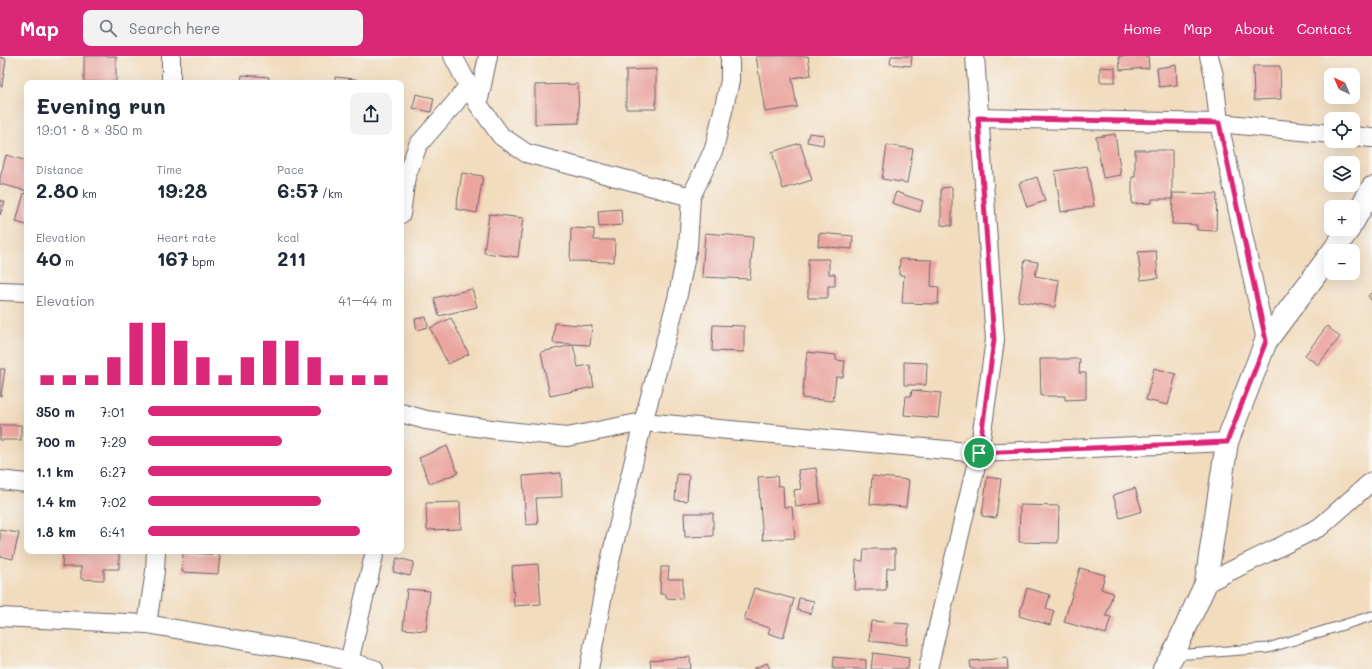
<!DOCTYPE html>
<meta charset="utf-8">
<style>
body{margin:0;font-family:Mali,sans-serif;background:#f2f2f3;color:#1f2937;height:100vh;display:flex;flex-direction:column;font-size:15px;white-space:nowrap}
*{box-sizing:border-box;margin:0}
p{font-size:13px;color:#747a83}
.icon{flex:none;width:22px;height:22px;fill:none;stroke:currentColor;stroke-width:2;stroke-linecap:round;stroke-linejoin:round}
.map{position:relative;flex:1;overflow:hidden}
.details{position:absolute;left:24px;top:24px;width:380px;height:474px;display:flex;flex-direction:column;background:#fff;border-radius:8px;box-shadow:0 4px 16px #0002}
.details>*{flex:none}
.needle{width:26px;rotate:316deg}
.tools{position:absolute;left:1324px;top:12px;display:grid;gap:8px}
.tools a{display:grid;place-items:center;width:36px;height:36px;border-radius:8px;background:#fff;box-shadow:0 4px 16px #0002;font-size:20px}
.pin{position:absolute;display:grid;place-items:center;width:34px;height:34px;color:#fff;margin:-17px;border:2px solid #fff;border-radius:50%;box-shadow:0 1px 4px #0007}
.round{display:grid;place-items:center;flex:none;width:42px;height:42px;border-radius:8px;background:#f2f2f3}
.overview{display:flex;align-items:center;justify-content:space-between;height:68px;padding:0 12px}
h1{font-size:22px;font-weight:800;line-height:30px}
.stats{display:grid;grid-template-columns:repeat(3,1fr);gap:6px;height:68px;padding:4px 12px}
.stats div{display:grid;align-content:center}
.stats b{font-size:20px;font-weight:800}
.stats small{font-size:11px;font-weight:400}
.stats p{font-size:11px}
.chart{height:112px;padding:8px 12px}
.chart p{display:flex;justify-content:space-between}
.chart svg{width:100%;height:72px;margin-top:4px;stroke:#db2777;stroke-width:6}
ul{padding:0 12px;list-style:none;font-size:13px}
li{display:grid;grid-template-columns:64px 48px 1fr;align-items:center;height:30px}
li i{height:10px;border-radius:5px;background:#db2777}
header{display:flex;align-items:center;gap:24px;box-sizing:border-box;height:56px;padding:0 20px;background:#db2777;color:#fff}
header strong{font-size:19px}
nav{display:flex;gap:22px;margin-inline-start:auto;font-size:14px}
.search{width:280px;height:36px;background:#f2f2f3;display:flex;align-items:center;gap:10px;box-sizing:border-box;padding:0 14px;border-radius:8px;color:#747a83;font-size:15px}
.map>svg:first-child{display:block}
</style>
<header>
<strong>Map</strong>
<div class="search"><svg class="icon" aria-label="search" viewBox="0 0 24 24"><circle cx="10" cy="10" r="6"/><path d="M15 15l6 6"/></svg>Search here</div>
<nav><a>Home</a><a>Map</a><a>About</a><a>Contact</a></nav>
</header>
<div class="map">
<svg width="1372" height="613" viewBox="0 0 1372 613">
<rect width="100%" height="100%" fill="#f6f6f2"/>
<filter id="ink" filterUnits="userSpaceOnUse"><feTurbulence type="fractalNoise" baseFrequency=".025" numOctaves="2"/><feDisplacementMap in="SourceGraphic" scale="8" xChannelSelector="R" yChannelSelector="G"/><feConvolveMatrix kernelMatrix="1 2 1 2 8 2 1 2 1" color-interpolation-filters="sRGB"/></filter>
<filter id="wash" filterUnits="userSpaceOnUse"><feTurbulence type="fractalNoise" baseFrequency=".012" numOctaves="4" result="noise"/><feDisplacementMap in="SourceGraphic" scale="16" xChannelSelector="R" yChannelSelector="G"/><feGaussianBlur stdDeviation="0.9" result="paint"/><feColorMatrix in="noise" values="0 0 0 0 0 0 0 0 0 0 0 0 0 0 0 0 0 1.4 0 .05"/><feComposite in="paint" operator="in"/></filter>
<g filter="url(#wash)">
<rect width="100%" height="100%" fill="#f2dcbe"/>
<g id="blocks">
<g fill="#eba59f">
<rect x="84" y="0" width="32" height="26"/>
<polygon points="756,0 808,0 811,19 792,22 797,51 765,56"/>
<polygon points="891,0 912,0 911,10 890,8"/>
<polygon points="1119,0 1148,0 1149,12 1120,14"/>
<polygon points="0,1 6,3 2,30 0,30"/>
<polygon points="1176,9 1177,29 1159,31 1157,12"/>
<polygon points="1253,10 1280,10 1281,43 1254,44"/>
<polygon points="1100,11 1115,12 1115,26 1100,26"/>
<polygon points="656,13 656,53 626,53 626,14"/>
<polygon points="242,19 269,21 268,27 241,27"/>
<polygon points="335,21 356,23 356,27 335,27"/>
<polygon points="578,28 579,67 535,68 535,29"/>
<polygon points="416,38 434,42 431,56 413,52"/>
<polygon points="809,77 824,79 823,89 807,86"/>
<polygon points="1115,78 1121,119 1103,122 1096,81"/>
<polygon points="800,87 812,124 783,133 772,96"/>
<polygon points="887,89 913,93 907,127 882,123"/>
<polygon points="1135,94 1172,94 1172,143 1152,143 1152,147 1132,148 1132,121 1135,121"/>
<polygon points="6,99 27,105 27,135 0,128 0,122"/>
<polygon points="1087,110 1094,150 1061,156 1055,115"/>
<polygon points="462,117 483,120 477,157 456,153"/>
<polygon points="1037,121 1045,145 1027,151 1019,127"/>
<polygon points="952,131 952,170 941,169 941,132"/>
<polygon points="896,136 923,145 920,156 892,147"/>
<polygon points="24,137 27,138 27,169 16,166"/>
<polygon points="1173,137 1217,138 1216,175 1197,174 1197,169 1172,168"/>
<polygon points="0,144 5,146 0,159"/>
<polygon points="621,153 622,169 599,171 598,155"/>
<polygon points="489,158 523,162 518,201 484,197"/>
<polygon points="571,172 594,173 594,184 615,184 614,206 570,205"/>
<polygon points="705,177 753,181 750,223 702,221"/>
<polygon points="819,177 853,180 852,193 818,190"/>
<polygon points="1156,195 1158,222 1141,224 1138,196"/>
<polygon points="808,203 829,203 829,218 835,218 835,230 828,230 828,242 808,242"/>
<polygon points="900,203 932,204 931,230 939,231 938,248 902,247 904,219 899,219"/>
<polygon points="1025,204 1038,206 1035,220 1059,224 1055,251 1018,245"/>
<polygon points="472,233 477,251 439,260 434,242"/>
<polygon points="1372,236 1372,245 1368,240"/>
<polygon points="426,261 428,271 417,274 415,263"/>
<polygon points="451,262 469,298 448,308 430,272"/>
<polygon points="555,267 592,270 590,289 553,287"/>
<polygon points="713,269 744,270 744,296 712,295"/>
<polygon points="1327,270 1340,281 1318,309 1305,299"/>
<polygon points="573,289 578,311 590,309 594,331 550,340 541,296"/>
<polygon points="807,296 836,299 836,304 845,305 843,321 836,321 833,345 802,342"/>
<polygon points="1040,303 1080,303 1079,317 1086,317 1086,343 1065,344 1065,340 1041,340"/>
<polygon points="904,306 927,307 926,329 904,329"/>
<polygon points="1154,312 1176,318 1168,349 1146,344"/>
<polygon points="0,313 5,313 1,340 0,340"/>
<polygon points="912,334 941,337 938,362 904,359 906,340 911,340"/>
<rect x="0" y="369" width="21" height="15"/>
<polygon points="447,390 458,417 430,428 419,402"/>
<polygon points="816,412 821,447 796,451 794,434 801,433 798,414"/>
<polygon points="561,417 562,441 536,442 538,468 526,469 523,420"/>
<polygon points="677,418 689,419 687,445 675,444"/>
<polygon points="777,420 778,430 783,430 784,451 792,451 795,482 763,484 758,421"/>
<polygon points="872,420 909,424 906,451 870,448"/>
<polygon points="987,421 1001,423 996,462 982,460"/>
<polygon points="1135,432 1142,455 1120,462 1113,439"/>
<polygon points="460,446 461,473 427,474 426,447"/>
<polygon points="1020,449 1059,450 1058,487 1019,486"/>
<polygon points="684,457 713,457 713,480 685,481"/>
<polygon points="0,474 19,477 13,503 0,500"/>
<polygon points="864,493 895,493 895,512 887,512 886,534 855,534 856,504 863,505"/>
<polygon points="63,495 119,495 119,513 104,513 104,524 81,523 81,511 62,511"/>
<polygon points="183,496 220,499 218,518 182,516"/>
<polygon points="397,502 414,506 410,520 393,516"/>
<polygon points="538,508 541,548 514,550 512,510"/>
<polygon points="661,511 669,511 668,523 683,523 682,543 666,542 666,538 660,538"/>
<polygon points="1080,512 1105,519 1101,533 1113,537 1106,560 1111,561 1106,578 1064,566"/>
<polygon points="754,532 794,543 783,582 768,577 770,572 744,564"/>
<polygon points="1027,532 1050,539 1046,552 1054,555 1050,569 1019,560"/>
<polygon points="407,533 430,535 426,575 403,573"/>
<polygon points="799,542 814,545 811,558 797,554"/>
<polygon points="871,565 909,568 907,589 869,585"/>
<polygon points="873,597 909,602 908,613 871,613"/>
<polygon points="690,601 691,613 651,613 650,604"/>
<polygon points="834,601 866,604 866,613 833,613"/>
<polygon points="1007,602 1008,613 971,613 970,605"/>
<polygon points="767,607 770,613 753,613"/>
</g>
</g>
</g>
<g filter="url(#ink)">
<use href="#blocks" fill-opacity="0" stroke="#6b6369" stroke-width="1"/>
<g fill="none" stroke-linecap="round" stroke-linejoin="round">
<defs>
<polyline id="service" points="1175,599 1268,592 1372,560"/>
<g id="minor">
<polyline points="453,0 478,48 501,80 526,97 691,141"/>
<polyline points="1209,0 1214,20 1219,67 1266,285"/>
<polyline points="171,27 171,0"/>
<polyline points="478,48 488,0"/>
<polyline points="978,62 1219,67 1331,78"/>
<polyline points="1353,80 1372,82"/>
<polyline points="401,158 406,121 418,89 455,47 468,30"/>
<polyline points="0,235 27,236"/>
<polyline points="401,357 426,364 498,374 567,381 643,366 979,397 1227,386"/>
<polyline points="0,424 27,427"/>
<polyline points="1206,527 1320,471 1372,425"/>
<polyline points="0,561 147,568 326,599 374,613"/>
<polyline points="147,568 155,515 156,495"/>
<polyline points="349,606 375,495"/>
<polyline points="589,613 606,522 643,366 677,243 688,191 691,141 714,93 730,25 730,0"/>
<polyline points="928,613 979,397 995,284 975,0"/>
</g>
<g id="tertiary">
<polyline points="1353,166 1372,132"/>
<polyline points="1333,195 1349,173"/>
<polyline points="1164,613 1173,599 1206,527 1227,386 1266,285 1331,198"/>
</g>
</defs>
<use href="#service" stroke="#6b6369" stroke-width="11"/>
<use href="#minor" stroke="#6b6369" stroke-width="20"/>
<use href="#tertiary" stroke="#6b6369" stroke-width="24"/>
<use href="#service" stroke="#fff" stroke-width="9"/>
<use href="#minor" stroke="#fff" stroke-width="18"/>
<use href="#tertiary" stroke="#fff" stroke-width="22"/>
</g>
</g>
<g fill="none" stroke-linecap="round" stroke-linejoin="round" filter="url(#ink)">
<defs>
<polygon id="route" points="978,62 1219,67 1266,285 1227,386 979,397 994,284"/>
</defs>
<use href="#route" stroke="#fff" stroke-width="8"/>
<use href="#route" stroke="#db2777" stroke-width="5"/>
</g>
</svg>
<div class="tools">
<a><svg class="needle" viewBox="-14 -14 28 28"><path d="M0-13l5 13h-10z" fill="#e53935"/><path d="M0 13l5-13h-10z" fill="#747a83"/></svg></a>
<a><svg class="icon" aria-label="locate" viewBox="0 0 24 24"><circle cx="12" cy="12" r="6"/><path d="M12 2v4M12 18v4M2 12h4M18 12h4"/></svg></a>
<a><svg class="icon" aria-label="layers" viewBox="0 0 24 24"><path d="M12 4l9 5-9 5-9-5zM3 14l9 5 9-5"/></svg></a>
<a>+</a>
<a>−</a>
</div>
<div class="pin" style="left:979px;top:397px;background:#1e9e55"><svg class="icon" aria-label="arrive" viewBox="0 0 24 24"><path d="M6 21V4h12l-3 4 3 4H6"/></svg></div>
<section class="details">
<div class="overview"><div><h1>Evening run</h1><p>19:01 · 8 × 350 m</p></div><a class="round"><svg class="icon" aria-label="share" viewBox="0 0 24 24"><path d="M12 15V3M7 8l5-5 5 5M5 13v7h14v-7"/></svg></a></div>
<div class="stats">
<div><p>Distance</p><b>2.80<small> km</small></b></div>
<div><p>Time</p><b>19:28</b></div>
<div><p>Pace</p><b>6:57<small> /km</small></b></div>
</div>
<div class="stats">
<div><p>Elevation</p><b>40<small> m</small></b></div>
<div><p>Heart rate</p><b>167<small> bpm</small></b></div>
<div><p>kcal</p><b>211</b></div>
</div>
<div class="chart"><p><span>Elevation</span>41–44 m</p>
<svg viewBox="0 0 160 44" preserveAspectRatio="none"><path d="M5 44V38M15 44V38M25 44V38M35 44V27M45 44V6M55 44V6M65 44V17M75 44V27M85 44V38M95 44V27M105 44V17M115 44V17M125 44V27M135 44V38M145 44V38M155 44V38"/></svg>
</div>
<ul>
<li><b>350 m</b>7:01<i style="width:71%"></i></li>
<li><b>700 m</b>7:29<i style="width:55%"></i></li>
<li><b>1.1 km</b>6:27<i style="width:100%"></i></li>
<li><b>1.4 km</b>7:02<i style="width:71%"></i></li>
<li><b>1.8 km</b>6:41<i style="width:87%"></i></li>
</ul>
</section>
</div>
